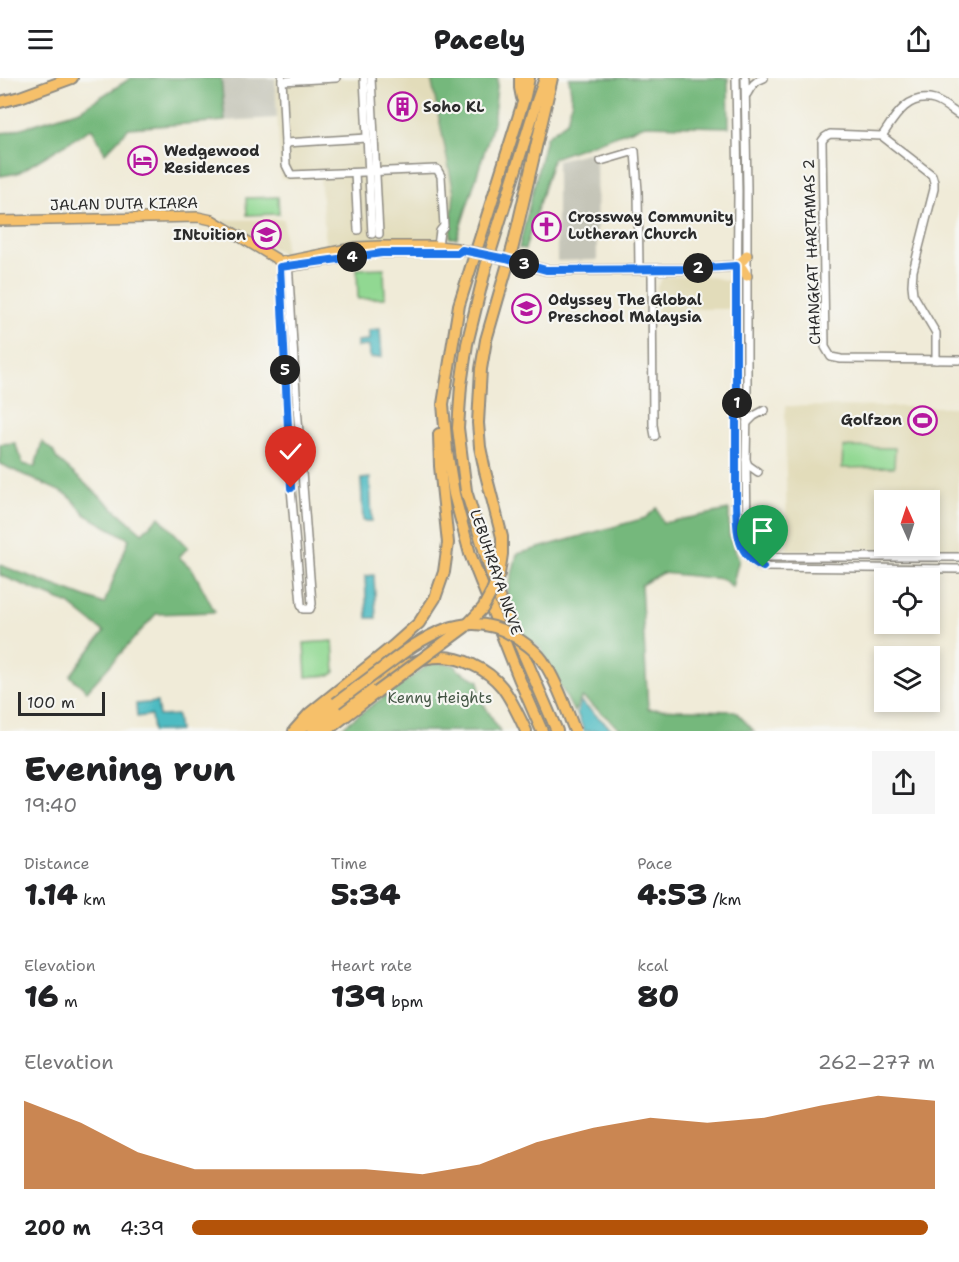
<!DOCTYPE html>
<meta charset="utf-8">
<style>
body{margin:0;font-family:"Shantell Sans",sans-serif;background:#f6f6f6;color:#202124;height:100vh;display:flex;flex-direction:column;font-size:22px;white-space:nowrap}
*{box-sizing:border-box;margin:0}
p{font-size:20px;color:#757577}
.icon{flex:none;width:33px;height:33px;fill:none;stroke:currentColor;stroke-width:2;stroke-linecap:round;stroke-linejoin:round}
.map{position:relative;height:653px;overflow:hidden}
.side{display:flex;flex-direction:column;background:#fff;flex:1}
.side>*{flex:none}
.needle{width:39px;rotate:357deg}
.controls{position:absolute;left:874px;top:412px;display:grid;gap:12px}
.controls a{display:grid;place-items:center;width:66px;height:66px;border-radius:0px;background:#fff;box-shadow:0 3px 9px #0003;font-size:30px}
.scale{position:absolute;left:18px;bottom:15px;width:87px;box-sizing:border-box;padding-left:6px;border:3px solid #2b2b2b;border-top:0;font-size:16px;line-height:21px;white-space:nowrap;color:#2b2b2b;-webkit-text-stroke:4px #f6f6f2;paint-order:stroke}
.pin{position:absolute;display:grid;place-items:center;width:51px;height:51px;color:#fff;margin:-62px -26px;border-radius:50% 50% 50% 0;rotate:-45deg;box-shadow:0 0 6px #0007}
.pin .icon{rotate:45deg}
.km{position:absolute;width:30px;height:30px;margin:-15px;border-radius:50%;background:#222;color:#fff;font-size:16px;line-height:30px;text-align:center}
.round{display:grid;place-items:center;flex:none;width:63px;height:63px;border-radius:0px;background:#f6f6f6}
.summary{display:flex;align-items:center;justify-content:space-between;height:102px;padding:0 24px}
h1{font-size:33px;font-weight:800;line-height:45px}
.figures{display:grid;grid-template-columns:repeat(3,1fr);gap:9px;height:102px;padding:6px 24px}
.figures div{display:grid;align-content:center}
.figures b{font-size:30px;font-weight:800}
.figures small{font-size:16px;font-weight:400}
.figures p{font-size:16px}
.chart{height:168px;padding:12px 24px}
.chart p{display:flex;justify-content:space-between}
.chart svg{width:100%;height:108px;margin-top:6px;fill:#b45309;opacity:.7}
ul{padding:0 24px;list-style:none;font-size:20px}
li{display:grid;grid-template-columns:96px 72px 1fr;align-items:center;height:45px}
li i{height:15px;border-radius:8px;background:#b45309}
header{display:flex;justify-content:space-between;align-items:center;height:78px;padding:0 24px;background:#fff;font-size:27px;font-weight:800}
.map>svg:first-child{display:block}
</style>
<header><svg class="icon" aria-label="menu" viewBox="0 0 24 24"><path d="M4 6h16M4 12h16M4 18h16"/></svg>Pacely<svg class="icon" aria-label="share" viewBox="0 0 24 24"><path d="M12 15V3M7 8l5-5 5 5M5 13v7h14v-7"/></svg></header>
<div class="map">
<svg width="959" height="653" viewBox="0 0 959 653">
<rect width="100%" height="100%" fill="#f6f6f2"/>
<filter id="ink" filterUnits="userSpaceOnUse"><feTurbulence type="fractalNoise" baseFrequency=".0167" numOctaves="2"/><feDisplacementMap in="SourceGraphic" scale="12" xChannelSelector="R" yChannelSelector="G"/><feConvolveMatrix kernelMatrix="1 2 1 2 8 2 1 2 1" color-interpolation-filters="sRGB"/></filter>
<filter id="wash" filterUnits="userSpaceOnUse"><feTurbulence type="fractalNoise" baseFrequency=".008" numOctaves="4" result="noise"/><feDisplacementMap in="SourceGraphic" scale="24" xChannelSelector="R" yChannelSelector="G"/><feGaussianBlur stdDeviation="1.35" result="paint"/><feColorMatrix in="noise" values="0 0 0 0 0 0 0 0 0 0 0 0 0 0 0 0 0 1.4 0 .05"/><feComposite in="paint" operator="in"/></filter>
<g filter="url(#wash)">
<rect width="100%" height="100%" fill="#f0ebd8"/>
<g fill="#e2dcba" fill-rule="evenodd">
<polygon points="275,0 431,0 454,115 450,160 326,168 320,99 281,101"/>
<polygon points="284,141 285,177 221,142"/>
<polygon points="702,197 733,204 733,231 693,231 663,246 658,246 657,209 663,199"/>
<path d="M 785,328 L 959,329 L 959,472 L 787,472 ZM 885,423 L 930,423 L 930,468 L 885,468 Z"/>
</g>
<g fill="#c5c5b8">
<polygon points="221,0 275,0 277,40 225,43"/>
<polygon points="596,73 597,182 557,183 557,82"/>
</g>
<g fill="#91d892" stroke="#5e825e" stroke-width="1.5">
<polygon points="278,119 279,136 247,137 246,120"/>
<polygon points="384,190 385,220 358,221 357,191"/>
<polygon points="843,369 895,370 894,389 842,390"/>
<polygon points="333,563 335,594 331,597 306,599 304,565"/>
</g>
<g fill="#74b87c" stroke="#507254" stroke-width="1.5">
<polygon points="131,0 221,0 225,43 129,50 105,75 92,50 18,95 0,98 0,55 9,54 80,32"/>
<polygon points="431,0 498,0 493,46 457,160 450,160 454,115"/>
<polygon points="569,0 728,0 729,49 645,47 553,80 525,171 519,170 546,59 567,43 572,23"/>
<polygon points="42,364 53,373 57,381 142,455 159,439 188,469 179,479 193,492 215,534 156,536 87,613 70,598 104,554 69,526 0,497 0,487 104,526 129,461 86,437 68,417 0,386 0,366 15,365 23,386 35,389"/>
<polygon points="657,430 663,445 729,432 729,458 739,481 732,509 723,501 662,495 641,507 648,631 735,633 754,653 623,653 582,619 574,634 540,570 523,558 506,520 517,476 645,440"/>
<polygon points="432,584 455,587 458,592 479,603 480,620 500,653 337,653"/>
</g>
<g fill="#4dbbc2" stroke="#3c7376" stroke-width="1.5">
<polygon points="380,251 382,279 370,280 369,268 357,269 357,263 369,262 369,252"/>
<polygon points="370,400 372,443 363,443 361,401"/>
<polygon points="374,497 376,540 367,540 365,498"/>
<polygon points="157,624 159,638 177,637 179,653 153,653 151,637 137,639 136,626"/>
<polygon points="581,624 614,653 584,653 577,635"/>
</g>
</g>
<g filter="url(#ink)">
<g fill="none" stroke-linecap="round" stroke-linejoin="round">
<defs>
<g id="minor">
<polyline points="282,0 286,87 291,97 437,91 441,98 444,148 440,153 438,168"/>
<polyline points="364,0 372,156"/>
<polyline points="371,0 379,156"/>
<path d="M 736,0 L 738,113 L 736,421 C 737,449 734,475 763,489 L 959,491"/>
<polyline points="745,0 747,110 747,332 746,382 747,450 748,458 752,468 758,473 767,479 959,479"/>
<polyline points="282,3 336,0"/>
<path d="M 747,16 C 751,8 755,3 764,0"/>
<path d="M 959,37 C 951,32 942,24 934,22 C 907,15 894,40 882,58 L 830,56 L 825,59 L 822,63 L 825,269 L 831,279 L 841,281 L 959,282"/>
<polyline points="882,58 932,97 934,104 934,111 913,193 912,207 913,216 936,255 936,282"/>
<polyline points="285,65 367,60"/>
<polyline points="601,83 635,73 638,113 639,191"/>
<polyline points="355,95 358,152"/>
<polyline points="280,183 291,410 301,526 303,531 310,531 312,526 296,315 288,183"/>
<polyline points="652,192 653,347 655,358"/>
<polyline points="747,345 754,338 765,332"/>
<polyline points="746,382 748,387 758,394"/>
</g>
<g id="major">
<polyline points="0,143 198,139 212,142 280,183 288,183 357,169 380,168 438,168 457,170 462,172"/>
<polyline points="523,186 546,192 573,192 690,191 736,188"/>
<polyline points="292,188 373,175 439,174"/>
<polyline points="736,188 742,190 747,198"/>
<polyline points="736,188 744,181 747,177"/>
</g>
<g id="highway">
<polyline points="520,0 520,10 522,20"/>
<polyline points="529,0 525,18 459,227 443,326 447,373 454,416 470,476 519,600 542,653"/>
<polyline points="545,0 536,26 486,188 467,266 461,307 458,350 466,413 498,517 557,653"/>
<polyline points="0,24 20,19 72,0"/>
<polyline points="485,393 480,369 478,345 481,291 486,262 513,168 552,0"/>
<polyline points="301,650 311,644 336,625"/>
<polyline points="294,653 309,636 392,569 419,545 435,520 444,494 448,465 440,388 439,356"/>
<path d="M 313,653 C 330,640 347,627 364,614 C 396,590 431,566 473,587 C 484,592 494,599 502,609 C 512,622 519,638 526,653"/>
<polyline points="326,653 377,614"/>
</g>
</defs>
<use href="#minor" stroke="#8e8b82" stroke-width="10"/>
<use href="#major" stroke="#8e8b82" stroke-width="12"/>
<use href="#highway" stroke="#8e8b82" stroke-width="14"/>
<use href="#minor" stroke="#fff" stroke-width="7"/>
<use href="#major" stroke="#f6c06b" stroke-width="9"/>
<use href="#highway" stroke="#f6c06b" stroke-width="10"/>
<defs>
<polyline id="major-bridge" points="462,172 485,176 523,186"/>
<g id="highway-bridge">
<polyline points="377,614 465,549 483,530 492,513 499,496 502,476 502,459 485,393"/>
<path d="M 336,625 C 352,613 368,601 384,589 C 422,560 465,528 514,558 C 526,566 537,573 545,586 C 558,606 566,631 575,653"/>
</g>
</defs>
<use href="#major-bridge" stroke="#8e8b82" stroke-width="12" stroke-linecap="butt"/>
<use href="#highway-bridge" stroke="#8e8b82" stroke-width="14" stroke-linecap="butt"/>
<use href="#major-bridge" stroke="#f6c06b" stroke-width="9"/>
<use href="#highway-bridge" stroke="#f6c06b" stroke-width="10"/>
</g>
</g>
<g fill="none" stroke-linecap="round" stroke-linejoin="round" filter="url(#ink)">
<defs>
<path id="route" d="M 291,410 L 280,189 L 382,175 L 457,175 L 462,172 L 506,181 L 546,192 L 690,191 L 736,188 L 736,422 C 737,449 734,475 763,489"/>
</defs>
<use href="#route" stroke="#fff" stroke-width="12"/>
<use href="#route" stroke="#1a73e8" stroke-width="8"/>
</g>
<defs>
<symbol id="building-ring" viewBox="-11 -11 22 22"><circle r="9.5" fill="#f6f6f2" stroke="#b5179e" stroke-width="1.5"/><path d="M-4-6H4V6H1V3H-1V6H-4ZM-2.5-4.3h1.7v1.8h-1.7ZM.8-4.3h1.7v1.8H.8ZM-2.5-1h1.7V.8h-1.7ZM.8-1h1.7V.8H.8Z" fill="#b5179e"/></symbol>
<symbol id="hotel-ring" viewBox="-11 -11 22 22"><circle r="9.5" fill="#f6f6f2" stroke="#b5179e" stroke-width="1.5"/><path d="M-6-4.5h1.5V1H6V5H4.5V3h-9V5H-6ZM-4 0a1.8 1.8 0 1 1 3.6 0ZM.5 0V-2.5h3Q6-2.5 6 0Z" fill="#b5179e"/></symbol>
<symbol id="church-ring" viewBox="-11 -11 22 22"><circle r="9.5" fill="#f6f6f2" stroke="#b5179e" stroke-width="1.5"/><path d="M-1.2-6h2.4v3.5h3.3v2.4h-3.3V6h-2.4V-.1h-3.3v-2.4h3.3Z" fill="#b5179e"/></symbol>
<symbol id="school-ring" viewBox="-11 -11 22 22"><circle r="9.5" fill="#f6f6f2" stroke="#b5179e" stroke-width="1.5"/><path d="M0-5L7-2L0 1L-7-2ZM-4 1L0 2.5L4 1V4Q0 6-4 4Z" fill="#b5179e"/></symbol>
<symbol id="stadium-ring" viewBox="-11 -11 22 22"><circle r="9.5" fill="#f6f6f2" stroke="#b5179e" stroke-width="1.5"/><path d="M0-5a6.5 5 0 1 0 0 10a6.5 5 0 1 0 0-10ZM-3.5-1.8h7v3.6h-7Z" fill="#b5179e"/></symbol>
</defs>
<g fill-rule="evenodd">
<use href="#building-ring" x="386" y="12" width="33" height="33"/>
<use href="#hotel-ring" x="126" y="66" width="33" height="33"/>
<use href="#church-ring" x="530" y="132" width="33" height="33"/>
<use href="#school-ring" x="250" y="140" width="33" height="33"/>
<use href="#school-ring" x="510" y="214" width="33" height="33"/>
<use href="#stadium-ring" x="906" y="326" width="33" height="33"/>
</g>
<g text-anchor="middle" stroke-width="4.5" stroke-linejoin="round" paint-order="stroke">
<g font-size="15" font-weight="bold" fill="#2b2b2b" stroke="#f6f6f2" text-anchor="start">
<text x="423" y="34">Soho KL</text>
<text x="164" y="78">Wedgewood<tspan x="164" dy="17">Residences</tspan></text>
<text x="568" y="144">Crossway Community<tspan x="568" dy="17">Lutheran Church</tspan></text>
<text x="246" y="162" text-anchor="end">INtuition</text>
<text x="548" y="227">Odyssey The Global<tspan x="548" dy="17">Preschool Malaysia</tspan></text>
<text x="902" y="347" text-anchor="end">Golfzon</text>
</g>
<g font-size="15" fill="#2b2b2b" stroke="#f6f6f2">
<text transform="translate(124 126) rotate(-1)" y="5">JALAN DUTA KIARA</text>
<text transform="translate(812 174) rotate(-92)" y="5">CHANGKAT HARTAMAS 2</text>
<text transform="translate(496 494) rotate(71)" y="5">LEBUHRAYA NKVE</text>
</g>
<g font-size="15" fill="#445645" stroke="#f6f6f2">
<text x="440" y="625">Kenny Heights</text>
</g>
</g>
</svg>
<div class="controls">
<a><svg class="needle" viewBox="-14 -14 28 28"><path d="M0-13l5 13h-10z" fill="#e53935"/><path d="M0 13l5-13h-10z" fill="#757577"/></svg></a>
<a><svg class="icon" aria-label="locate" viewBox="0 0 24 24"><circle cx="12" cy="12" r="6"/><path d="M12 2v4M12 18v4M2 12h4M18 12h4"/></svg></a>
<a><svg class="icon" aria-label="layers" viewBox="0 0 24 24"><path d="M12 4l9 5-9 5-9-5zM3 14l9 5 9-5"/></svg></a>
</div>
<div class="scale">100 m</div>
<div class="pin" style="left:763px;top:489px;background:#1e9e55"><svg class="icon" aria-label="arrive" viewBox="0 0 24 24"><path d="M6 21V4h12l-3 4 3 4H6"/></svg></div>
<div class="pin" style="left:291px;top:410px;background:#d93025"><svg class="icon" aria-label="check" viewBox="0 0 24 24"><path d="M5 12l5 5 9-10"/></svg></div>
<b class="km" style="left:737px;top:325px">1</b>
<b class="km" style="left:698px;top:190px">2</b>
<b class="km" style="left:524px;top:186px">3</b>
<b class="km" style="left:352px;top:179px">4</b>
<b class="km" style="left:285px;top:292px">5</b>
</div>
<section class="side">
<div class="summary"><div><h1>Evening run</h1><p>19:40</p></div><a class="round"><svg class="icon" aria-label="share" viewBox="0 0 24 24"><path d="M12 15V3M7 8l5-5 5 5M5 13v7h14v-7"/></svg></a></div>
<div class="figures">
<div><p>Distance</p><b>1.14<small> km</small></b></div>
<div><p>Time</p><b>5:34</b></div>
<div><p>Pace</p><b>4:53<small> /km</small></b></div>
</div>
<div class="figures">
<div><p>Elevation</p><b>16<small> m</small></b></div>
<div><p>Heart rate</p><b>139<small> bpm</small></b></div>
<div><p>kcal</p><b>80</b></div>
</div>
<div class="chart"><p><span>Elevation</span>262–277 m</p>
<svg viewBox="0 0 160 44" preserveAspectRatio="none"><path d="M0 44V8L10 17L20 29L30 36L40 36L50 36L60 36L70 38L80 34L90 25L100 19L110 15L120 17L130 15L140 10L150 6L160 8V44z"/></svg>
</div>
<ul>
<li><b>200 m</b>4:39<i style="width:99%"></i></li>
</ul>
</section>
